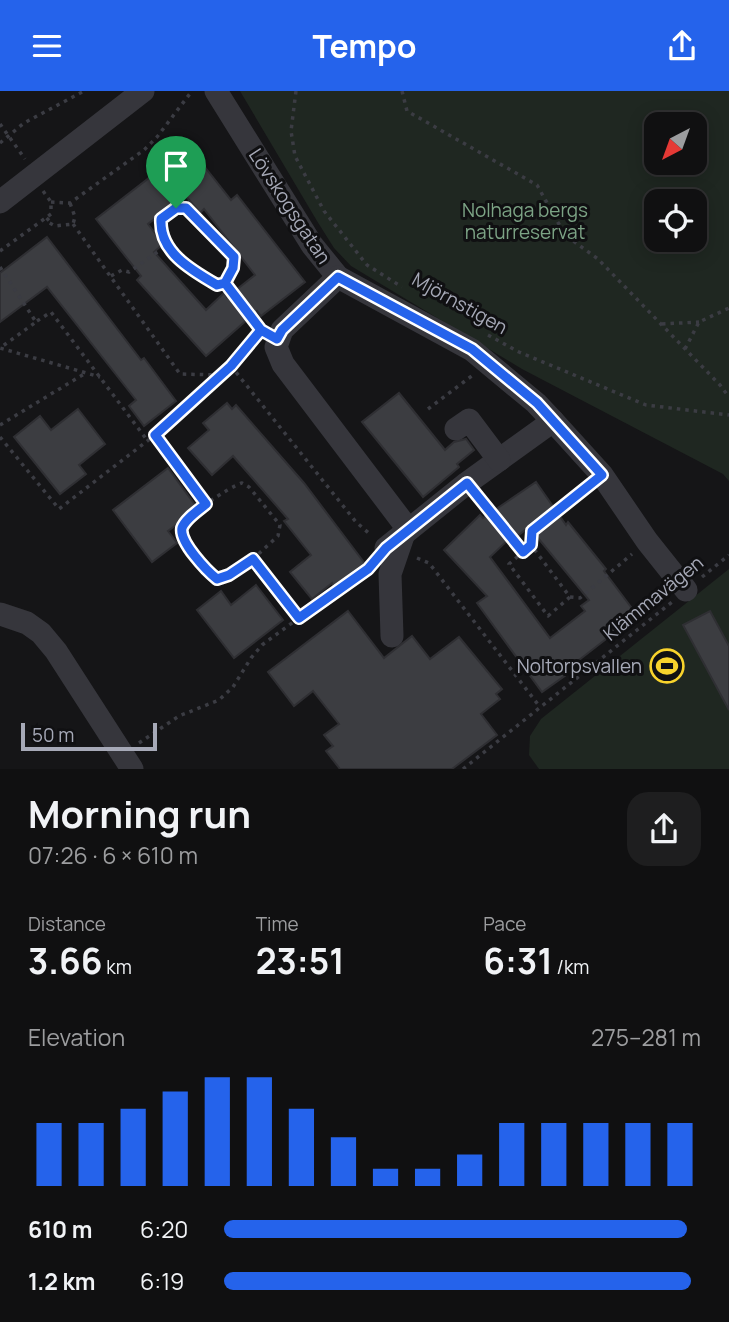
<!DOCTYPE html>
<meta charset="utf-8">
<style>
body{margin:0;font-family:Manrope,sans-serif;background:#1e1e1f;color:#f1f3f6;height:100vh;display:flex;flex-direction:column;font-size:26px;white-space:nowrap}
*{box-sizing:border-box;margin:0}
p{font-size:23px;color:#9c9d9f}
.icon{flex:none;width:38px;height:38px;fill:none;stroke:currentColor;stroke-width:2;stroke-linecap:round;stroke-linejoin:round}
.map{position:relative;height:678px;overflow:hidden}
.details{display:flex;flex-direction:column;background:#101011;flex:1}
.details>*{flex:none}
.needle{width:46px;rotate:221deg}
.tools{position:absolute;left:644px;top:21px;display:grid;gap:14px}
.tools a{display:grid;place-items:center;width:63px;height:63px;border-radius:14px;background:#101011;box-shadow:0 4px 18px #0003,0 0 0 2px #303031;font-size:35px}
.scale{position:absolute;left:21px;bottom:18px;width:136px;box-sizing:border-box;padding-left:7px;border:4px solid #a6a9b7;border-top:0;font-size:19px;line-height:24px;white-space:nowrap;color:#a6a9b7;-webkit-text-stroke:5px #101012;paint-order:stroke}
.pin{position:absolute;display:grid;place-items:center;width:60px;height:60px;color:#fff;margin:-72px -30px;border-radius:50% 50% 50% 0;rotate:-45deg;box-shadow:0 0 7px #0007}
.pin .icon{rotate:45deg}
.round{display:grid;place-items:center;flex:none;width:74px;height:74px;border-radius:21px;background:#1e1e1f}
.head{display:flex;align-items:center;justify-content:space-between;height:119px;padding:0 28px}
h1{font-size:38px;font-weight:700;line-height:52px}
.stats{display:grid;grid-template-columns:repeat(3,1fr);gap:10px;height:119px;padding:7px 28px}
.stats div{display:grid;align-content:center}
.stats b{font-size:35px;font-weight:700}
.stats small{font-size:19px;font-weight:400}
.stats p{font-size:19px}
.chart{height:196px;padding:14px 28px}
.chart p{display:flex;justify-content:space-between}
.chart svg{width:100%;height:126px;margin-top:7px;stroke:#2563eb;stroke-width:6}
ul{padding:0 28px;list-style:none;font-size:23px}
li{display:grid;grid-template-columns:112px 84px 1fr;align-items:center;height:52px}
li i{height:18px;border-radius:9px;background:#2563eb}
header{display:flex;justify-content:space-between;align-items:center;height:91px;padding:0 28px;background:#2563eb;color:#fff;font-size:32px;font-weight:700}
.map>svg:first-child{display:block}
</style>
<header><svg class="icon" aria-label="menu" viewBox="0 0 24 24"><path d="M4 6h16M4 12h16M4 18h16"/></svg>Tempo<svg class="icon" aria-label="share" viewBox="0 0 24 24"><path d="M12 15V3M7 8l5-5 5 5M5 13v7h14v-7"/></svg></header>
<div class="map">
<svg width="729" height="678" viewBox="0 0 729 678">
<rect width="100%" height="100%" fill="#151517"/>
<g fill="#1f2721" fill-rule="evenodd">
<path d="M 240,0 L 729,0 L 729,390 L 723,383 L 522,278 L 351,175 L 334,157 L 317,130 ZM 656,33 L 695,33 L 695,72 L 656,72 ZM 656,110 L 695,110 L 695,149 L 656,149 Z"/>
<polygon points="729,478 729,678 539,678 529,664 530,645 541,628"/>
</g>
<g fill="#3c3d41" stroke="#2f2f33" stroke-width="2" fill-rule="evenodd">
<path d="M 189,56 L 231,109 L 237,104 L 305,191 L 261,225 L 257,220 L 206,265 L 137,189 L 141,185 L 96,128 ZM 185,104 L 200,122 L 204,118 L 255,184 L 227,206 L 224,202 L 206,219 L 154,161 L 163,153 L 148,133 Z"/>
<polygon points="47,146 141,269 144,267 176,310 144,335 129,315 136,309 47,196 0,231 0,182"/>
<polygon points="399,302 445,359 454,351 466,348 474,359 457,373 459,376 423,406 362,331"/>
<polygon points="227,312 232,318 236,314 304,392 366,474 335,498 332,492 312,508 290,481 311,464 284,430 288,428 233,365 212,384 188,357 209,339 203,332"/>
<polygon points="78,318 105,353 79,374 86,383 60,403 14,346 40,325 51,339"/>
<polygon points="168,377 198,418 168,440 177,452 152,471 113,419"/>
<path d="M 536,391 L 566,434 L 568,431 L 606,478 L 604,480 L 637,524 L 570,576 L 573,579 L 542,601 L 477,512 L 487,505 L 444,459 L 480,424 L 483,427 ZM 529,436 L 589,509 L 581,515 L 585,520 L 550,547 L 490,466 L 513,444 L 515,447 Z"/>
<polygon points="256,494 283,529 234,567 197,519 221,500 231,514"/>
<polygon points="348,520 384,567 412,545 430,568 459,546 502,598 496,603 500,608 481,623 497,644 452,678 340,678 326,660 333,655 324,644 339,633 313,600 294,615 268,581"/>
<polygon points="710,520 729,555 729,619 683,534"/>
</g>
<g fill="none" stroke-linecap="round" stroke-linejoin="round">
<g stroke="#3b3c43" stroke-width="3.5" stroke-dasharray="3.5 5" stroke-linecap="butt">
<polyline points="296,0 291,40 295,65 324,120 367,174 402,196"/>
<polyline points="402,0 407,20 537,94 565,144 598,168 720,294 729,306"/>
<polyline points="0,33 25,68"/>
<polyline points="0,52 24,32 84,0"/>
<polyline points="51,111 70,112 144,59 157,46 192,0"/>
<polyline points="49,127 46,130 55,135 73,133 75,126 70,112"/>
<polyline points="73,133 180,283 219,284 231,275 356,431 371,444"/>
<polyline points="0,160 51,123 51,111 43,100"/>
<polyline points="0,176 36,231 0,257 100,286"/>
<polyline points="111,185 122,179 129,181 166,155 192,180 217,193 225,192 233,177 234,166 186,117 176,117 161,128 160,142 166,155"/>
<polyline points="225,192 262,240"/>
<polyline points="37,230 51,221 147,349"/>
<polyline points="662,233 699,231"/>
<polyline points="488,244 519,261 646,314 729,324"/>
<polyline points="685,258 699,231 729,217"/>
<polyline points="231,275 260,241"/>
<polyline points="428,318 473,284"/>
<polyline points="0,334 84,283"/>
<polyline points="156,344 206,413"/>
<polyline points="0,346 59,418 155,344 219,284"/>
<polyline points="479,407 523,461 509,473 548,525 570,506 531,454 523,461"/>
<polyline points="531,454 532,440 587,397"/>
<polyline points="417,467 429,472 540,616"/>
<path d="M 253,468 L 229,484 L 217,488 C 207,481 180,453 182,439 C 184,425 229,396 242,392 L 249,396 L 280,434 L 278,445 L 253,468 L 299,527"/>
<polyline points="702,486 729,464"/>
<polyline points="570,506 580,507 632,463"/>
<polyline points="139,652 179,625 219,609 233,596 251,567 262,554 371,474"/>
<polyline points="463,678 672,511"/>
</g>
<g stroke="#36363c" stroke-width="23">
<polyline points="216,0 312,154 338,186 472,259 536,312 553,330 467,392 386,457"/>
<polyline points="0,111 143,0"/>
<polyline points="338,186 282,239 276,256 283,273 408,438"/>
<polyline points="553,330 602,384 647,450 686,499"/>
<polyline points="456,338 469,329 499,369"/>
<polyline points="0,523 27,532 41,542 56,560 132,678"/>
<polyline points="392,545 390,483 404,442"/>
</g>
</g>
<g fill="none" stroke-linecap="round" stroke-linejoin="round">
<defs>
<path id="route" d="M 176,117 L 186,117 L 234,166 L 233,177 L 225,192 L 261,239 L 231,275 L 155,344 L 206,413 C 199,419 185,428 182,437 C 179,451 207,480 217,488 L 229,484 L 253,468 L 299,527 L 368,478 L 386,457 L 467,392 L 523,461 L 531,454 L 532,440 L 602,384 L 537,312 L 472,258 L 338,186 L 282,239 L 277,248 L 261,239 L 225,192 L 217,194 C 191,179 159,161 161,128 L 176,117"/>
</defs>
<use href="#route" stroke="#fff" stroke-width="14"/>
<use href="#route" stroke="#2563eb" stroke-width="9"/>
</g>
<defs>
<symbol id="stadium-ring" viewBox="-11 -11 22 22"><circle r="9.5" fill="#101012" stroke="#f8d32c" stroke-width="1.5"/><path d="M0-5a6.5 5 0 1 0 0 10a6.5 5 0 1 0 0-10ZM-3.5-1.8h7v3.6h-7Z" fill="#f8d32c"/></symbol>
</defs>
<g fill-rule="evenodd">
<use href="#stadium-ring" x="648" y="556" width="38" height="38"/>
</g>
<g text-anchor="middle" stroke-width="6" stroke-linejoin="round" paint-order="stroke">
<g font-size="19" fill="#a6a9b7" stroke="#101012">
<text transform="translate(290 115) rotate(57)" y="7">Lövskogsgatan</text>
<text transform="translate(460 212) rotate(29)" y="7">Mjörnstigen</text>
<text transform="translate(653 507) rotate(-39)" y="7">Klämmavägen</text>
</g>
<g font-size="19" fill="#7ca385" stroke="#101012">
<text x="525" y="126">Nolhaga bergs<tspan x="525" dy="22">naturreservat</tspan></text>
</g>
<g font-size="19" fill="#a6a9b7" stroke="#101012" text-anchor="end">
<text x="642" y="582">Noltorpsvallen</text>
</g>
</g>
</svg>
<div class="tools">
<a><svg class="needle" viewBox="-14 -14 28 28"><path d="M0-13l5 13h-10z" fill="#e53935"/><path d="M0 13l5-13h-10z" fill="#9c9d9f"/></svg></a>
<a><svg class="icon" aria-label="locate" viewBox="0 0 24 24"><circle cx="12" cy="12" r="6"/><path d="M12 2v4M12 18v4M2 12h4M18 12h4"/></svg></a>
</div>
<div class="scale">50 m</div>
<div class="pin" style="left:176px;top:117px;background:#1e9e55"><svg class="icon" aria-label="arrive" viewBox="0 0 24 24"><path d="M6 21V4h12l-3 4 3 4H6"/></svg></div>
</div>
<section class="details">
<div class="head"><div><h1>Morning run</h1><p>07:26 · 6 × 610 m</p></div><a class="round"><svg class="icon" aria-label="share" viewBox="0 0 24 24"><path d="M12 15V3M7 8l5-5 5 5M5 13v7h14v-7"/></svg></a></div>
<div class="stats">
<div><p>Distance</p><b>3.66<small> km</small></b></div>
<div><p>Time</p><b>23:51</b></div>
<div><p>Pace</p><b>6:31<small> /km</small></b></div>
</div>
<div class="chart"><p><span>Elevation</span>275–281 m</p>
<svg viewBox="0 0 160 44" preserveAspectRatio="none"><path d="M5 44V22M15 44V22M25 44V17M35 44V11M45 44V6M55 44V6M65 44V17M75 44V27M85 44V38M95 44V38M105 44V33M115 44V22M125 44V22M135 44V22M145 44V22M155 44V22"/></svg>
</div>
<ul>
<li><b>610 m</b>6:20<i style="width:97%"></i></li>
<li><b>1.2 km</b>6:19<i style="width:98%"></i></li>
</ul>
</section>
